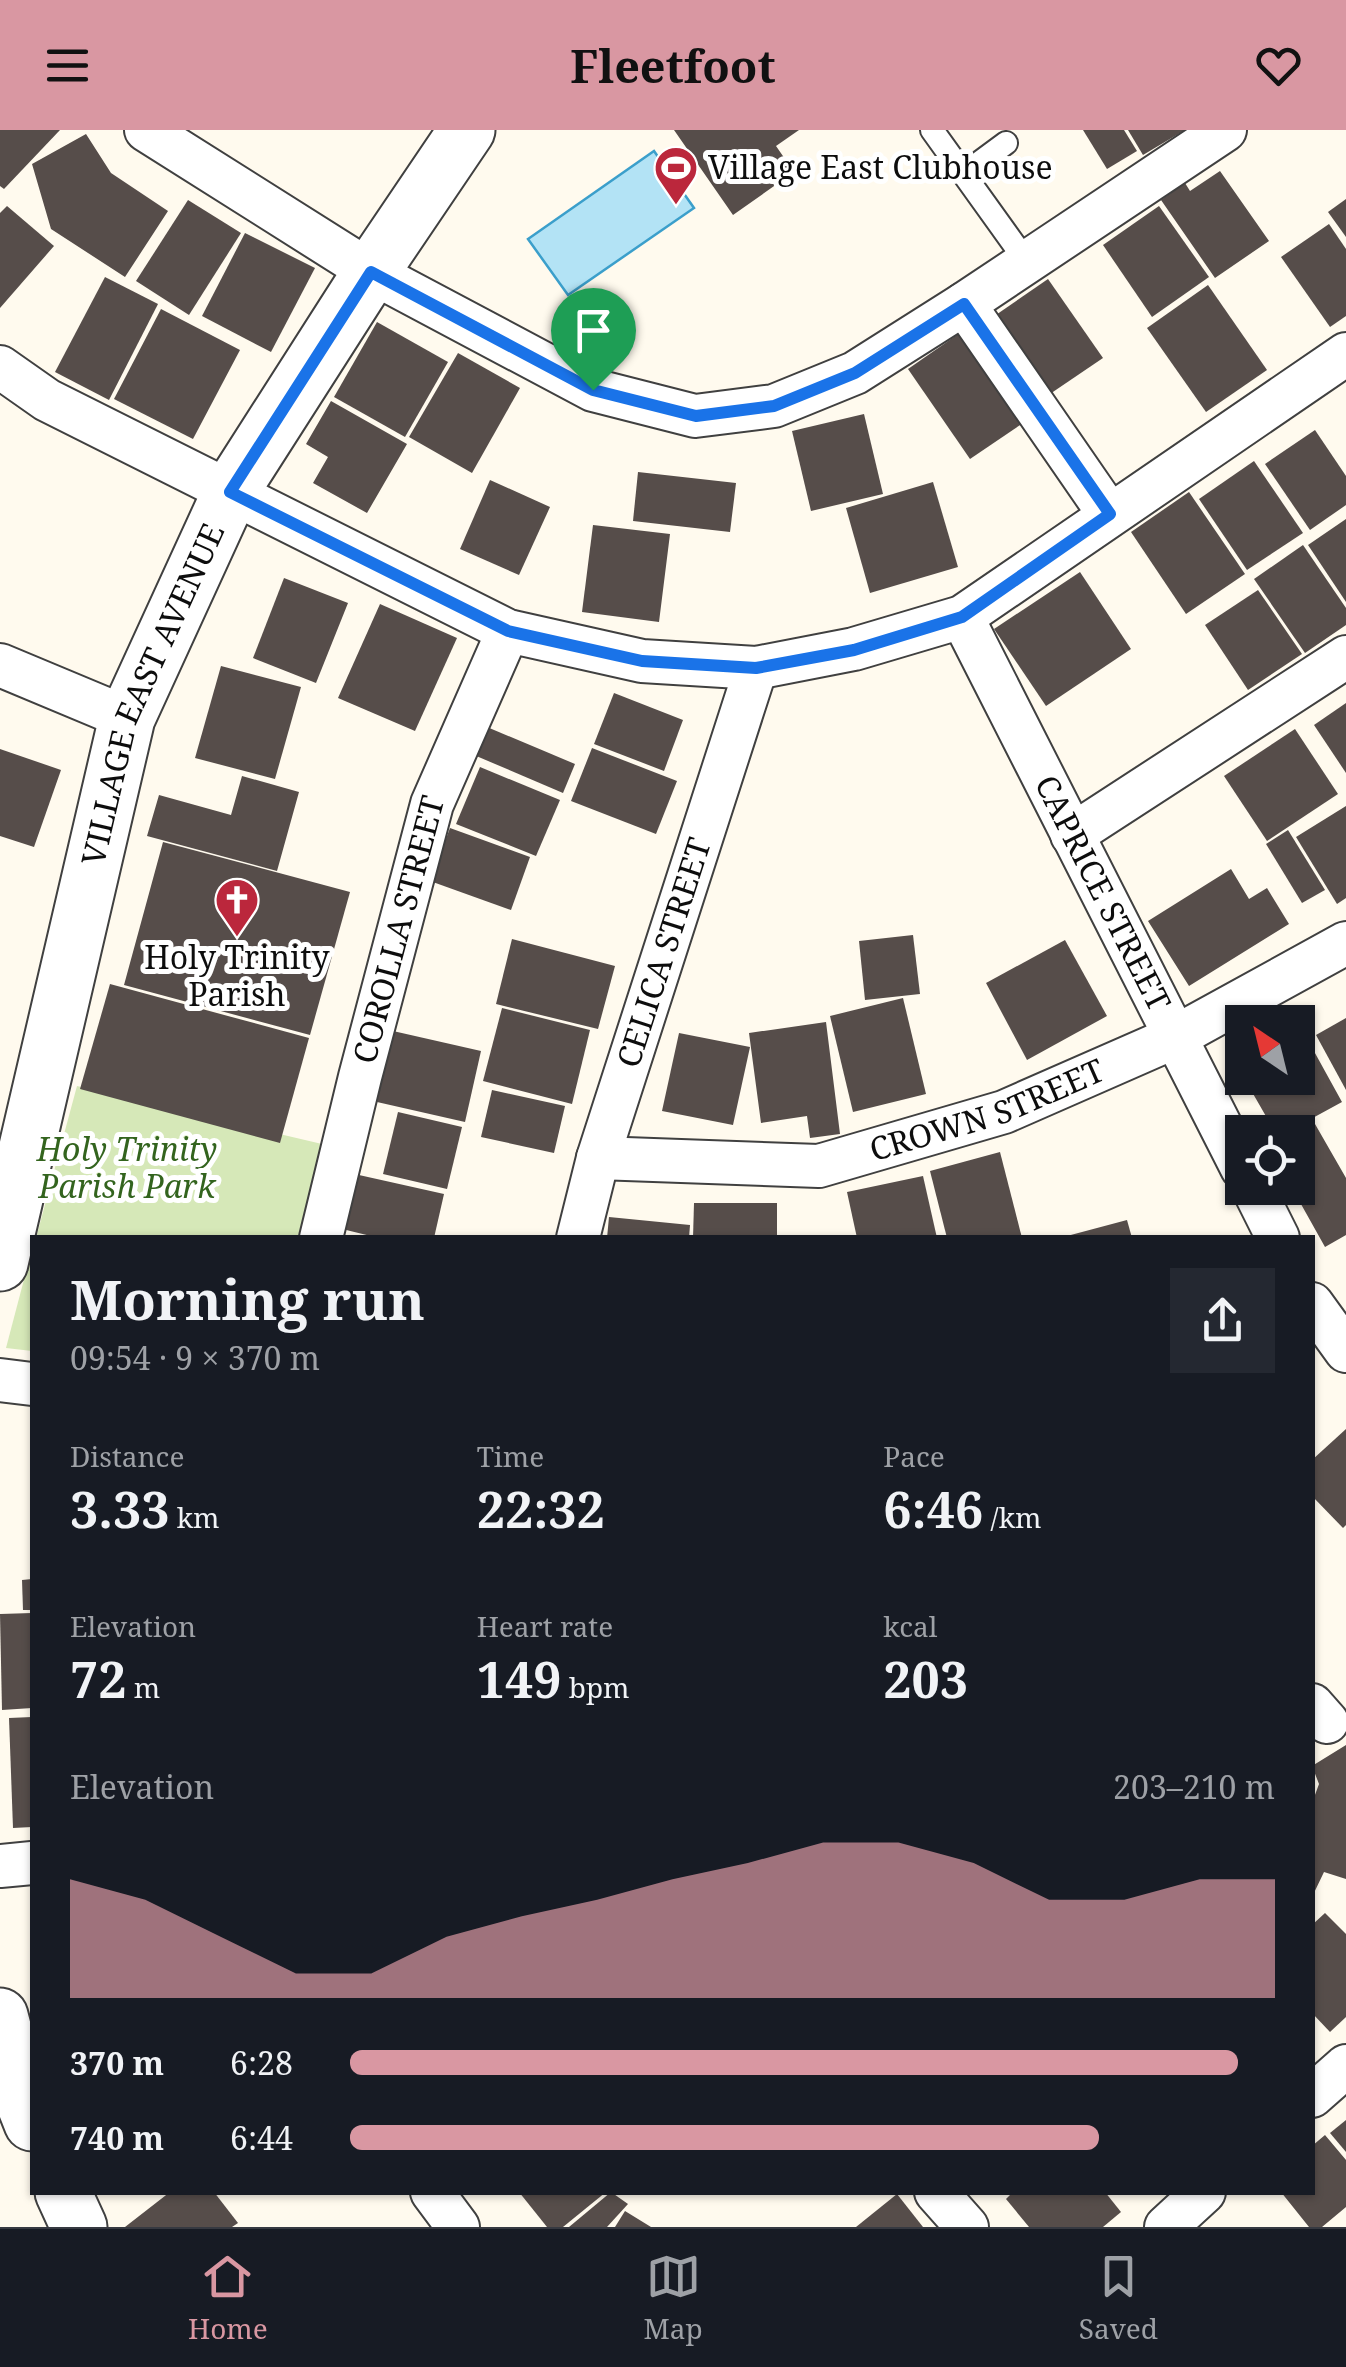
<!DOCTYPE html>
<meta charset="utf-8">
<style>
body{margin:0;font-family:"Noto Serif",serif;background:#242831;color:#f1f3f6;height:100vh;display:flex;flex-direction:column;font-size:38px;white-space:nowrap}
*{box-sizing:border-box;margin:0}
p{font-size:32px;color:#9ea1a6}
.icon{flex:none;width:55px;height:55px;fill:none;stroke:currentColor;stroke-width:2;stroke-linecap:round;stroke-linejoin:round}
.map{position:relative;flex:1;overflow:hidden}
.details{position:absolute;left:30px;top:1105px;width:1285px;height:960px;display:flex;flex-direction:column;background:#171b24;border-radius:0px;box-shadow:0 2px 8px #0004}
.details>*{flex:none}
.needle{width:65px;rotate:325deg}
.tools{position:absolute;left:1225px;top:875px;display:grid;gap:20px}
.tools a{display:grid;place-items:center;width:90px;height:90px;border-radius:0px;background:#171b24;box-shadow:0 2px 8px #0004;font-size:50px}
.pin{position:absolute;display:grid;place-items:center;width:85px;height:85px;color:#fff;margin:-102px -42px;border-radius:50% 50% 50% 0;rotate:-45deg;box-shadow:0 0 10px #0007}
.pin .icon{rotate:45deg}
.round{display:grid;place-items:center;flex:none;width:105px;height:105px;border-radius:0px;background:#242831}
.head{display:flex;align-items:center;justify-content:space-between;height:170px;padding:0 40px}
h1{font-size:55px;font-weight:700;line-height:75px}
.stats{display:grid;grid-template-columns:repeat(3,1fr);gap:15px;height:170px;padding:10px 40px}
.stats div{display:grid;align-content:center}
.stats b{font-size:50px;font-weight:700}
.stats small{font-size:28px;font-weight:400}
.stats p{font-size:28px}
.chart{height:280px;padding:20px 40px}
.chart p{display:flex;justify-content:space-between}
.chart svg{width:100%;height:180px;margin-top:10px;fill:#d997a2;opacity:.7}
ul{padding:0 40px;list-style:none;font-size:32px}
li{display:grid;grid-template-columns:160px 120px 1fr;align-items:center;height:75px}
li i{height:25px;border-radius:12px;background:#d997a2}
header{display:flex;justify-content:space-between;align-items:center;height:130px;padding:0 40px;background:#d997a2;color:#111;font-size:45px;font-weight:700}
.tabs{display:flex;justify-content:space-around;align-items:center;height:140px;border-top:2px solid #363941;background:#171b24;font-size:28px;color:#9ea1a6}
.tabs a{display:grid;justify-items:center;gap:5px}
.tabs .current{color:#d997a2}
.map>svg:first-child{display:block}
</style>
<header><svg class="icon" aria-label="menu" viewBox="0 0 24 24"><path d="M4 6h16M4 12h16M4 18h16"/></svg>Fleetfoot<svg class="icon" aria-label="heart" viewBox="0 0 24 24"><path d="M12 20l-8-8c-3-5 5-10 8-4 3-6 11-1 8 4z"/></svg></header>
<div class="map">
<svg width="1346" height="2097" viewBox="0 0 1346 2097">
<rect width="100%" height="100%" fill="#fffaee"/>
<g fill="#d6e8b8">
<polygon points="77,956 322,1014 298,1107 36,1108"/>
<polygon points="32,1119 32,1221 6,1218"/>
</g>
<polygon fill="#b3e3f5" stroke="#3b9fcb" stroke-width="2.5" points="654,21 694,78 568,165 528,109"/>
<g fill="#564d4a">
<polygon points="0,0 60,0 4,59 0,56"/>
<polygon points="674,0 799,0 776,16 794,42 733,85"/>
<polygon points="1083,0 1124,0 1137,21 1107,39"/>
<polygon points="1128,0 1185,0 1143,25"/>
<polygon points="86,4 111,43 168,81 125,147 51,99 32,34"/>
<polygon points="1220,41 1269,111 1215,148 1161,70 1185,53 1190,61"/>
<polygon points="1346,69 1346,107 1328,82"/>
<polygon points="188,70 241,103 189,185 136,151"/>
<polygon points="7,76 54,116 0,178 0,83"/>
<polygon points="1159,76 1209,147 1152,187 1103,115"/>
<polygon points="1329,94 1346,119 1346,186 1330,197 1281,127"/>
<polygon points="245,103 315,138 271,222 202,186"/>
<polygon points="105,147 158,174 109,270 55,242"/>
<polygon points="1048,149 1103,228 1044,268 990,189"/>
<polygon points="1208,155 1267,240 1206,282 1147,198"/>
<polygon points="161,179 240,220 193,309 114,269"/>
<polygon points="377,192 448,232 405,307 334,267"/>
<polygon points="967,198 1029,289 970,329 908,239"/>
<polygon points="458,223 520,258 472,343 409,307"/>
<polygon points="331,271 407,314 367,383 313,353 328,327 306,314"/>
<polygon points="864,284 883,364 811,381 792,301"/>
<polygon points="1315,300 1346,346 1346,375 1310,400 1265,334"/>
<polygon points="1254,331 1303,403 1247,440 1199,369"/>
<polygon points="638,342 736,353 730,402 633,391"/>
<polygon points="490,350 550,377 519,445 460,419"/>
<polygon points="933,352 958,437 870,463 846,378"/>
<polygon points="1189,362 1245,444 1186,484 1131,402"/>
<polygon points="1346,389 1346,472 1308,415"/>
<polygon points="593,395 670,404 659,492 582,482"/>
<polygon points="1303,415 1346,478 1346,495 1305,523 1254,449"/>
<polygon points="1080,442 1131,519 1046,576 994,499"/>
<polygon points="284,448 348,473 316,553 253,528"/>
<polygon points="1258,460 1302,524 1248,560 1205,495"/>
<polygon points="380,474 457,508 415,601 338,568"/>
<polygon points="221,536 301,557 275,649 195,628"/>
<polygon points="614,563 683,590 664,641 594,614"/>
<polygon points="1346,573 1346,643 1314,595"/>
<polygon points="487,597 575,634 563,663 474,625"/>
<polygon points="1295,599 1338,664 1267,711 1224,646"/>
<polygon points="592,618 677,651 656,704 571,671"/>
<polygon points="0,619 61,640 34,717 0,706"/>
<polygon points="480,637 560,670 536,726 456,694"/>
<polygon points="242,646 299,662 277,741 147,706 159,665 231,685"/>
<polygon points="1346,676 1346,768 1337,774 1296,707"/>
<polygon points="450,698 530,727 511,780 430,751"/>
<polygon points="1288,700 1325,760 1302,773 1266,714"/>
<polygon points="163,712 350,762 310,905 124,855"/>
<polygon points="1231,739 1249,769 1267,758 1289,794 1189,856 1148,791"/>
<polygon points="913,805 920,864 865,870 859,811"/>
<polygon points="512,809 615,836 598,899 496,874"/>
<polygon points="1065,810 1107,886 1027,930 986,853"/>
<polygon points="110,854 309,908 280,1013 80,959"/>
<polygon points="903,868 926,964 853,982 830,886"/>
<polygon points="502,878 590,900 572,974 483,951"/>
<polygon points="1294,885 1342,972 1287,1002 1275,1002 1244,948 1298,948 1298,892 1280,892"/>
<polygon points="1346,888 1346,960 1316,905"/>
<polygon points="826,892 840,1004 810,1008 807,986 761,993 749,903"/>
<polygon points="393,901 481,921 465,992 377,972"/>
<polygon points="679,903 750,917 733,995 662,981"/>
<polygon points="492,960 565,976 554,1023 481,1007"/>
<polygon points="398,982 462,997 447,1059 383,1044"/>
<polygon points="1315,994 1346,1048 1346,1105 1325,1117 1292,1058 1298,1058 1298,1003"/>
<polygon points="1000,1022 1022,1108 947,1108 930,1041"/>
<polygon points="350,1043 444,1064 434,1108 379,1108 338,1098"/>
<polygon points="923,1046 937,1108 857,1108 847,1062"/>
<polygon points="694,1073 777,1073 777,1108 693,1108"/>
<polygon points="609,1087 690,1095 689,1108 607,1108"/>
<polygon points="1127,1090 1132,1108 1067,1108 1067,1106"/>
<polygon points="1346,1299 1346,1395 1343,1398 1312,1366 1312,1330"/>
<polygon points="32,1449 32,1480 23,1480 22,1450"/>
<polygon points="32,1483 32,1578 2,1580 0,1484"/>
<polygon points="32,1587 32,1697 13,1698 9,1588"/>
<polygon points="1346,1615 1346,1749 1324,1742 1312,1767 1312,1673 1319,1654 1312,1636"/>
<polygon points="1325,1783 1346,1804 1346,1887 1330,1902 1312,1883 1312,1795"/>
<polygon points="1346,1990 1346,2022 1330,2003"/>
<polygon points="1325,2005 1346,2030 1346,2077 1322,2097 1309,2097 1281,2062 1312,2062 1312,2016"/>
<polygon points="170,2062 214,2062 238,2093 232,2097 125,2097"/>
<polygon points="519,2062 606,2062 563,2097 547,2097"/>
<polygon points="611,2062 628,2074 607,2097 569,2097"/>
<polygon points="1013,2062 1105,2062 1121,2082 1103,2097 1029,2097 1006,2069"/>
<polygon points="897,2064 923,2097 856,2097"/>
<polygon points="625,2081 651,2097 615,2097"/>
</g>
<g fill="none" stroke-linecap="round" stroke-linejoin="round">
<defs>
<g id="service">
<polyline points="932,0 1026,131"/>
<polyline points="964,44 1006,13"/>
</g>
<g id="minor">
<polyline points="146,0 371,142 593,260 695,286 774,276 855,243 964,174 1225,0"/>
<polyline points="964,174 1109,384"/>
<polyline points="0,237 47,270 508,501 642,531 756,538 854,519 962,487 1346,224"/>
<path id="s1" d="M 962,487 L 1242,1038"/>
<polyline points="0,535 127,588"/>
<polyline points="1072,705 1346,527"/>
<path id="s2" d="M 598,1028 L 819,1036 L 1004,982 L 1175,907 L 1346,813"/>
<polyline points="1253,1058 1278,1108"/>
<path id="s3" d="M 321,1108 L 360,947 L 432,674 L 508,501"/>
<path id="s4" d="M 578,1108 L 598,1028 L 756,538"/>
<polyline points="1312,1174 1346,1221"/>
<polyline points="0,1250 32,1254"/>
<polyline points="1312,1575 1327,1592"/>
<polyline points="0,1736 32,1733"/>
<polyline points="1312,1966 1346,1936"/>
<polyline points="432,2062 458,2097"/>
<polyline points="936,2062 967,2097"/>
<polyline points="1166,2097 1204,2062"/>
</g>
<g id="tertiary">
<path id="s5" d="M 0,1133 L 127,588 L 231,361 L 371,142 L 467,0"/>
<polyline points="0,1886 22,1968 32,1993"/>
<polyline points="63,2062 79,2097"/>
</g>
</defs>
<use href="#service" stroke="#404040" stroke-width="26"/>
<use href="#minor" stroke="#404040" stroke-width="46"/>
<use href="#tertiary" stroke="#404040" stroke-width="59"/>
<use href="#service" stroke="#fff" stroke-width="22"/>
<use href="#minor" stroke="#fff" stroke-width="42"/>
<use href="#tertiary" stroke="#fff" stroke-width="55"/>
</g>
<g fill="none" stroke-linecap="round" stroke-linejoin="round">
<defs>
<polygon id="route" points="371,142 593,260 696,286 774,276 855,243 964,174 1110,384 962,487 854,520 756,538 642,531 508,501 230,362"/>
</defs>
<use href="#route" stroke="#fff" stroke-width="20"/>
<use href="#route" stroke="#1a73e8" stroke-width="12"/>
</g>
<defs>
<symbol id="stadium-pin" viewBox="-11 -11 22 30"><path d="M0 17L-7.5 6A9.5 9.5 0 1 1 7.5 6Z" fill="#bb273c" stroke="#fff"/><path d="M0-5a6.5 5 0 1 0 0 10a6.5 5 0 1 0 0-10ZM-3.5-1.8h7v3.6h-7Z" fill="#fff"/></symbol>
<symbol id="church-pin" viewBox="-11 -11 22 30"><path d="M0 17L-7.5 6A9.5 9.5 0 1 1 7.5 6Z" fill="#bb273c" stroke="#fff"/><path d="M-1.2-6h2.4v3.5h3.3v2.4h-3.3V6h-2.4V-.1h-3.3v-2.4h3.3Z" fill="#fff"/></symbol>
</defs>
<g fill-rule="evenodd">
<use href="#stadium-pin" x="651" y="13" width="50" height="68"/>
<use href="#church-pin" x="212" y="745" width="50" height="68"/>
</g>
<g text-anchor="middle" stroke-width="10" stroke-linejoin="round" paint-order="stroke">
<g font-size="32" fill="#0d0d0d" stroke="#fff" text-anchor="start">
<text x="708" y="49">Village East Clubhouse</text>
<text x="237" y="839" text-anchor="middle">Holy Trinity<tspan x="237" dy="37">Parish</tspan></text>
</g>
<g font-size="32" fill="#0d0d0d" stroke="#fff">
<text dy="11" stroke="none"><textPath href="#s5" startOffset="590">VILLAGE EAST AVENUE</textPath></text>
<text dy="11" stroke="none"><textPath href="#s1" startOffset="310">CAPRICE STREET</textPath></text>
<text dy="11" stroke="none"><textPath href="#s3" startOffset="318">COROLLA STREET</textPath></text>
<text dy="11" stroke="none"><textPath href="#s4" startOffset="298">CELICA STREET</textPath></text>
<text dy="11" stroke="none"><textPath href="#s2" startOffset="398">CROWN STREET</textPath></text>
</g>
<g font-size="32" font-style="italic" fill="#33641e" stroke="#fff">
<text x="127" y="1031">Holy Trinity<tspan x="127" dy="37">Parish Park</tspan></text>
</g>
</g>
</svg>
<div class="tools">
<a><svg class="needle" viewBox="-14 -14 28 28"><path d="M0-13l5 13h-10z" fill="#e53935"/><path d="M0 13l5-13h-10z" fill="#9ea1a6"/></svg></a>
<a><svg class="icon" aria-label="locate" viewBox="0 0 24 24"><circle cx="12" cy="12" r="6"/><path d="M12 2v4M12 18v4M2 12h4M18 12h4"/></svg></a>
</div>
<div class="pin" style="left:593px;top:260px;background:#1e9e55"><svg class="icon" aria-label="arrive" viewBox="0 0 24 24"><path d="M6 21V4h12l-3 4 3 4H6"/></svg></div>
<section class="details">
<div class="head"><div><h1>Morning run</h1><p>09:54 · 9 × 370 m</p></div><a class="round"><svg class="icon" aria-label="share" viewBox="0 0 24 24"><path d="M12 15V3M7 8l5-5 5 5M5 13v7h14v-7"/></svg></a></div>
<div class="stats">
<div><p>Distance</p><b>3.33<small> km</small></b></div>
<div><p>Time</p><b>22:32</b></div>
<div><p>Pace</p><b>6:46<small> /km</small></b></div>
</div>
<div class="stats">
<div><p>Elevation</p><b>72<small> m</small></b></div>
<div><p>Heart rate</p><b>149<small> bpm</small></b></div>
<div><p>kcal</p><b>203</b></div>
</div>
<div class="chart"><p><span>Elevation</span>203–210 m</p>
<svg viewBox="0 0 160 44" preserveAspectRatio="none"><path d="M0 44V15L10 20L20 29L30 38L40 38L50 29L60 24L70 20L80 15L90 11L100 6L110 6L120 11L130 20L140 20L150 15L160 15V44z"/></svg>
</div>
<ul>
<li><b>370 m</b>6:28<i style="width:96%"></i></li>
<li><b>740 m</b>6:44<i style="width:81%"></i></li>
</ul>
</section>
</div>
<nav class="tabs">
<a class="current"><svg class="icon" aria-label="home" viewBox="0 0 24 24"><path d="M3 11l9-7 9 7M6 9v11h12V9"/></svg>Home</a>
<a><svg class="icon" aria-label="map" viewBox="0 0 24 24"><path d="M3 6l6-2 6 2 6-2v14l-6 2-6-2-6 2zM9 4v14M15 6v14"/></svg>Map</a>
<a><svg class="icon" aria-label="saved" viewBox="0 0 24 24"><path d="M7 4h10v16l-5-4-5 4z"/></svg>Saved</a>
</nav>
